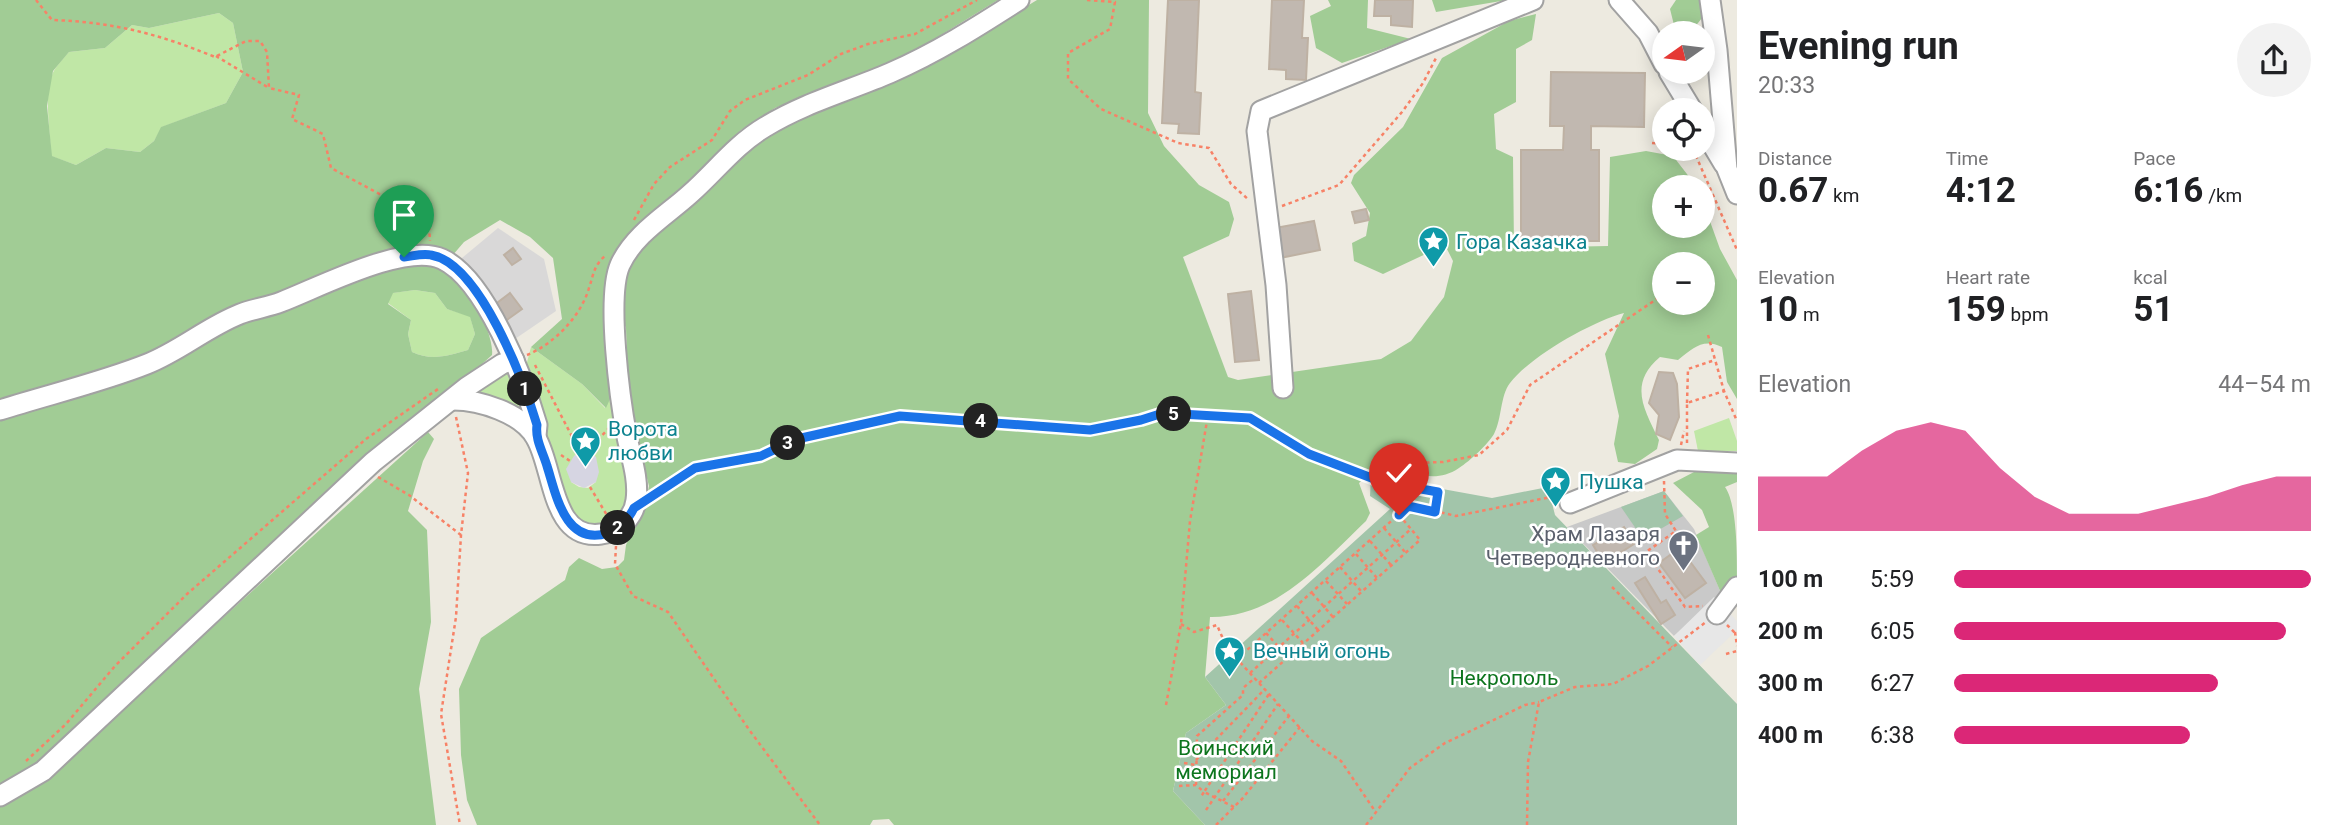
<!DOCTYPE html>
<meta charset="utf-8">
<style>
body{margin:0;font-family:Roboto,sans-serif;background:#f2f2f2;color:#202124;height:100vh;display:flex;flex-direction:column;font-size:26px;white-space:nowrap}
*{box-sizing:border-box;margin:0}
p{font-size:23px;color:#757577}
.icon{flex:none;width:38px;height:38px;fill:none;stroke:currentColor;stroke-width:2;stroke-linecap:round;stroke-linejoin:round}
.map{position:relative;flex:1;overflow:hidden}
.drawer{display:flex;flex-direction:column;background:#fff;width:595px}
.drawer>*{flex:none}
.needle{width:46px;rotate:256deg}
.buttons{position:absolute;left:1652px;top:21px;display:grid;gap:14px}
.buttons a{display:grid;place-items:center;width:63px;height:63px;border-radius:50%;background:#fff;box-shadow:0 4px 18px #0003;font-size:35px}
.pin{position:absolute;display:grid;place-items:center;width:60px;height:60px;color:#fff;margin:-72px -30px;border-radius:50% 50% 50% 0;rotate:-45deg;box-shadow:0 0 7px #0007}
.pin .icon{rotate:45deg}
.km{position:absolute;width:35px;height:35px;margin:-18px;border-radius:50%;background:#222;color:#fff;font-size:19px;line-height:35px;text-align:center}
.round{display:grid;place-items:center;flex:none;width:74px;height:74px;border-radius:37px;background:#f2f2f2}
.head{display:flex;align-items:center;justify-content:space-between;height:119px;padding:0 21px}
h1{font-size:38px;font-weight:700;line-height:52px}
.stats{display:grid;grid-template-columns:repeat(3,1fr);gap:10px;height:119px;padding:7px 21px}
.stats div{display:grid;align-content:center}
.stats b{font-size:35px;font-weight:700}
.stats small{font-size:19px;font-weight:400}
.stats p{font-size:19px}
.chart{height:196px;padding:14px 21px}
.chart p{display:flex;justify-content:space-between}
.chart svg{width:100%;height:126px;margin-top:7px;fill:#db2777;opacity:.7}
ul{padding:0 21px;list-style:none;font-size:23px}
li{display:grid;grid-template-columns:112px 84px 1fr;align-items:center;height:52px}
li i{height:18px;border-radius:9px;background:#db2777}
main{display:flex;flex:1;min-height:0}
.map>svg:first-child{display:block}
</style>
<main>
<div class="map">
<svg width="1737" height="825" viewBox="0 0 1737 825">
<rect width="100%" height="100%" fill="#edeae0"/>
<polygon fill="#d9d8d8" points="498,228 544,259 556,311 512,341 462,258"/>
<polygon fill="#c9c9c9" points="1664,491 1694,529 1721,593 1674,636 1567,527"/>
<g fill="#c0e7a6" fill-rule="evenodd">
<path d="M 219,13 L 233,23 L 243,72 L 226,103 L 162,127 L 154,141 L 140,152 L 106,148 L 76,165 L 51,156 C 51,133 42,89 55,69 C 59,63 64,58 69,52 L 105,48 L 132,25 L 149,28 Z"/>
<path d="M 415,290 L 435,293 L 447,309 L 470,316 L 475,334 L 468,350 C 448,356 431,361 412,352 L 408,334 L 411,320 L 388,303 L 392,293 Z"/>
<path d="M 531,347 L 582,384 L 605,408 L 614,390 L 628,502 L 622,514 L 606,526 L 583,524 L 566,506 L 525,370 ZM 587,449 L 590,450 L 596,482 L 588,488 L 579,487 L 571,482 L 574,456 Z"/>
<polygon points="504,373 514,377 526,414 472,392"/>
<polygon points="1729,418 1737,441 1737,451 1698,451 1694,431"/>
</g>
<g fill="#a1cc95" fill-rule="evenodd">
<path d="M 0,0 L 998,0 L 920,48 L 863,74 L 775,108 L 741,130 L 630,238 L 614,390 L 606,408 L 582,384 L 531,347 L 562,319 L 553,258 L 530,237 L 500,220 L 464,242 L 452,256 C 463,279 495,332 492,355 L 40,766 L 0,790 ZM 219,13 L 233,23 L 243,72 L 226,103 L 161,127 L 154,141 L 140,152 L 106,148 L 76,165 L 52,156 L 47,106 L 53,71 L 69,52 L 105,48 L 132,25 L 149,28 ZM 415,290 L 435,293 L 447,309 L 470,317 L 475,334 L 468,350 C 448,356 431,361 412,352 L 408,334 L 411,320 L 388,304 L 393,293 Z"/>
<path d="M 1037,0 L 1149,0 L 1148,113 L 1164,146 L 1199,185 L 1229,202 L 1234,219 L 1229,236 L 1183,257 L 1228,377 L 1238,380 L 1381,359 L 1411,341 L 1444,297 L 1453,261 L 1445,245 L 1383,274 L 1354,261 L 1352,243 L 1366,236 L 1370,213 L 1351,183 L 1354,175 L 1403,127 L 1442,58 L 1509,21 L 1536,14 L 1532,40 L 1516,49 L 1516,102 L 1494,114 L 1496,149 L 1513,157 L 1514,248 L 1608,246 L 1610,157 L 1646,151 L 1673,156 L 1697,187 L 1664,187 L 1664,226 L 1703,226 L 1703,202 L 1720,249 L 1737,280 L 1737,399 L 1727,382 L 1722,347 C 1703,338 1693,348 1678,360 L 1660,357 C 1628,384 1644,409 1659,440 L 1657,449 L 1635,464 L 1618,462 L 1614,444 L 1619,416 L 1605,354 L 1624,313 C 1591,322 1531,356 1510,383 C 1500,396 1502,419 1494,434 C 1488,444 1470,461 1459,468 C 1422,493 1397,450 1359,483 L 1370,513 L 1366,521 C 1322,563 1276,618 1210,617 L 1205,677 L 1226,705 L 1186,733 L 1173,791 L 1205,825 L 894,825 L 889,819 L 873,820 L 870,825 L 477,825 L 467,800 L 461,755 L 459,689 L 481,638 L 565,580 L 569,567 L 579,558 L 602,569 L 617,567 L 624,560 L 626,545 L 646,503 L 649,486 L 629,407 L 626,328 L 622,318 L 626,271 L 637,251 L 731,161 L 775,128 L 944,56 ZM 1664,264 L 1703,264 L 1703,303 L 1664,303 Z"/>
<polygon points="1328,0 1368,0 1367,28 1411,39 1342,63 1316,48 1310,16 1331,6"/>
<polygon points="1432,0 1507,0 1436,12"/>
<polygon points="1676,0 1699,0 1702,18 1690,33 1676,33 1670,9"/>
<polygon points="428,432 434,439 423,461 408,511 427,530 431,622 419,689 436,825 0,825 0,806 46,778"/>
<path d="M 1728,465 L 1737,466 L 1737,482 L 1725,487 C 1737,504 1737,553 1737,578 L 1721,593 L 1696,535 L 1709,527 L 1702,510 L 1673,483 L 1694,472 Z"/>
</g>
<g fill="#a2c5aa">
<polygon points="1371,476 1492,498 1548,487 1555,515 1737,704 1737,825 1205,825 1173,791 1186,733 1226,705 1205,677 1390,509 1370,496"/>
<polygon points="1664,491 1683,516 1643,539 1621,507"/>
</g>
<polygon fill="#e7e7e7" points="1714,597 1737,621 1737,630 1700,665 1674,636"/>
<polygon fill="#d6d5e2" points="587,449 596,457 599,472 596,482 584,488 571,482 566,469 574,456"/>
<g fill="#c1b8b0" stroke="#beb1a3" stroke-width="2">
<polygon points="1168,0 1199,0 1195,92 1201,93 1199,134 1178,133 1179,124 1162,123"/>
<polygon points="1272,0 1304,0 1302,38 1308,38 1306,80 1286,79 1286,70 1269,69"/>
<polygon points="1375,0 1413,0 1412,27 1391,25 1391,16 1374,16"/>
<polygon points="1551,72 1645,73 1644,127 1591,126 1591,150 1599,150 1599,241 1521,241 1521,150 1563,150 1564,126 1550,126"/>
<polygon points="1366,209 1369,220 1355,223 1352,212"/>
<polygon points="1314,221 1320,250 1280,258 1275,228"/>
<polygon points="513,248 521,259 512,265 504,255"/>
<polygon points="1251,291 1259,360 1235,362 1228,294"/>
<polygon points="510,293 522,309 504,322 493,306"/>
<polygon points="1659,372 1673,373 1677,384 1679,417 1670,440 1656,434 1659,415 1649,403"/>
<polygon points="1624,527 1634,544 1604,563 1593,545"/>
<polygon points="1680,548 1706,583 1685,598 1659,563"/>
<polygon points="1645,577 1661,603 1666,600 1675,615 1661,624 1635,583"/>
</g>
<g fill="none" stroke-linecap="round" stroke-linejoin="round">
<defs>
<g id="minor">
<polyline points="1619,0 1648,33 1664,64"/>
<polyline points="1710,0 1717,50 1727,169 1737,194"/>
<polyline points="1669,72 1692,110"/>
<polyline points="1703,129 1724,164"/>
<polyline points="1283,388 1276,285 1257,131 1261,111 1533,0"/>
<path d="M 453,400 C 480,400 522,413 536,438 C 554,468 551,541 601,534 C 619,532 634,517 636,500 C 639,479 631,457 627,437 C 620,400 606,297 620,265 C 634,234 667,215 690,194 C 716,171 735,145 765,127 C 804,103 848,91 890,73 C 936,53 977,27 1019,0"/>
<path d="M 0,410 C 47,395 102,382 147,364 C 180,351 207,327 240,314 C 253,309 268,307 281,302 C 318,288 405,242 442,259 C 486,279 524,380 537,425 L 536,436"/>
<polyline points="1570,503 1677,460 1737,463"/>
<polyline points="1717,614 1737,587"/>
<polyline points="0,796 43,771 373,462 467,387 502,364 514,360"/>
</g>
</defs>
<use href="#minor" stroke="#a2a2a2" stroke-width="23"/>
<g stroke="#f78267" stroke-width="2.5" stroke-dasharray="3.5 3.5" stroke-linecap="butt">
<path d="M 36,0 L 52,20 C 113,22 159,34 215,57 L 246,41 L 260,41 L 267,52 L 269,88 L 299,95 L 292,119 L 323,134 L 331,168 L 402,206 L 429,225 L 430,241"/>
<polyline points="1087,0 1115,2 1110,29 1068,53 1068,79 1101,109 1178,143 1209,148 1231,184 1249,200"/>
<polyline points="216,56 269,88"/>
<polyline points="1689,75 1703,73"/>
<polyline points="1652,143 1664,144"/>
<polyline points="1693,149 1737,250"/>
<polyline points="1282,206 1339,185 1402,112 1423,83 1436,58"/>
<polyline points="634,220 654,184 670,167 712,140 730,111 745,100 808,75 841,54 868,44 915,34 977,0"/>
<polyline points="1708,335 1724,391"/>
<path d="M 527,355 C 554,344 581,316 589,288 C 594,273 594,265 606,255"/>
<polyline points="535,365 580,452"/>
<polyline points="1687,403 1688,369 1715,360"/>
<polyline points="456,417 468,473 461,535 456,617 441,714 460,825"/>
<polyline points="1687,443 1687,403 1724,391 1737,421"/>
<polyline points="1681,445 1684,431"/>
<polyline points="588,450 610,427"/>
<polyline points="561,455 570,461"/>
<polyline points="1372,476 1413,463 1443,462 1479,455 1507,430 1530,385 1664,294"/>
<polyline points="378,477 409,495 461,535"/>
<polyline points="1664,481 1665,514 1676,531 1646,552 1685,607 1703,606"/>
<polyline points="590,487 608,517"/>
<polyline points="651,496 695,468 761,456 797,439 900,416 1090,430 1141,420 1163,413 1250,418 1309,454 1382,482 1438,492 1435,511 1456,516 1551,497 1556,499"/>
<polyline points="1384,528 1405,552"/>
<polyline points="1370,541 1391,565"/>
<polyline points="616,546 615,564 633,596 668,612 750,731 820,825"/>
<polyline points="1356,554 1377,578"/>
<polyline points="1340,567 1361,591"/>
<polyline points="1326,581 1347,604"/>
<polyline points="1612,587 1672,647"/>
<polyline points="1312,593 1333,617"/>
<polyline points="1297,606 1318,630"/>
<polyline points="1282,620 1303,643"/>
<polyline points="1181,624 1194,632 1217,625 1227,648 1312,741 1341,761 1375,811"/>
<polyline points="1727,625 1737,635"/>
<polyline points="1735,632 1737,646"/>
<polyline points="1266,633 1288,657"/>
<polyline points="1726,654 1737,651"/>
<polyline points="1237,659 1408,506 1434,511"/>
<polyline points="1250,673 1411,529 1399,515"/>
<polyline points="1259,683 1420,540 1411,529"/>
<polyline points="1166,705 1181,624 1190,521 1208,415"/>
<polyline points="1196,760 1265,689"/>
<polyline points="26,761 66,724 115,666 187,594 366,439 438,389"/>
<polyline points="1184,763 1196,765"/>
<polyline points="1181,773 1196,773"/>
<polyline points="1196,785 1197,736 1243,695 1243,688 1255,678"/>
<polyline points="1179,786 1196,785 1204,792 1200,798"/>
<polyline points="1223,801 1289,716"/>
<polyline points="1234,807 1204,792 1269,694"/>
<polyline points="1206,810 1278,704"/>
<polyline points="1216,825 1242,799 1300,727"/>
<polyline points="1366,825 1410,768 1445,743 1525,705 1539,702"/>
<polyline points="1527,825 1528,762 1539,702 1575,687 1613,684 1648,666 1706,622"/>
</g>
<use href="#minor" stroke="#fff" stroke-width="19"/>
</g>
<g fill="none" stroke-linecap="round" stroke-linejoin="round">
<defs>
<path id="route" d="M 404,257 C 413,256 423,253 431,255 C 480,263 524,382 537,425 C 535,440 543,452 547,466 C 556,494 565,547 608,533 C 621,528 628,520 634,508 L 695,468 L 761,456 L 797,439 L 900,416 L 1090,430 L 1141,420 L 1163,413 L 1250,418 L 1309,454 L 1382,482 L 1438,492 L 1435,512 L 1408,506 L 1399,515"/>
</defs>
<use href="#route" stroke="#fff" stroke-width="14"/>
<use href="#route" stroke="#1a73e8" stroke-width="9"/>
</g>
<defs>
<symbol id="sight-pin" viewBox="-11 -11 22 30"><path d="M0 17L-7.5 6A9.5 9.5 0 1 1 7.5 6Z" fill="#0f9aa8" stroke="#fff"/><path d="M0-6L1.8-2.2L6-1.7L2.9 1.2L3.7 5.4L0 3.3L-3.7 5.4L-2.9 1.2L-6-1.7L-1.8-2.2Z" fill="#fff"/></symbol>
<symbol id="church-pin" viewBox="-11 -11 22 30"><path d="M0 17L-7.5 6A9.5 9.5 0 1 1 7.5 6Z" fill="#6b7280" stroke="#fff"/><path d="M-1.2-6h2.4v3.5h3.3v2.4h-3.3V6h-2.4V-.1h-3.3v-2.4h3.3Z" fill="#fff"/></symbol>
</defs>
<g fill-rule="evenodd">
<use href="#sight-pin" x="1416" y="224" width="35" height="47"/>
<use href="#sight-pin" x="568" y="424" width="35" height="47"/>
<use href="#sight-pin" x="1538" y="464" width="35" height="47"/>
<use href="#church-pin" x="1666" y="528" width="35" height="47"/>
<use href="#sight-pin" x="1212" y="634" width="35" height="47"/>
</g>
<g text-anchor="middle" stroke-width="5" stroke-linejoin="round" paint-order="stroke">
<g font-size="21" fill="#0d838f" stroke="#fff" text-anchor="start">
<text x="1456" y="249">Гора Казачка</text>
<text x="608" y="436">Ворота<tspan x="608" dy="24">любви</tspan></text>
<text x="1579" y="489">Пушка</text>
<text x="1253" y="658">Вечный огонь</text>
</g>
<g font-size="21" fill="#5b616d" stroke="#fff" text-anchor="end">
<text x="1660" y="541">Храм Лазаря<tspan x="1660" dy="24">Четверодневного</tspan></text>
</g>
<g font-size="21" fill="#0d751e" stroke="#fff">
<text x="1504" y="685">Некрополь</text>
<text x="1226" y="755">Воинский<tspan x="1226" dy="24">мемориал</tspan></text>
</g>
</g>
</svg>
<div class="buttons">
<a><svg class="needle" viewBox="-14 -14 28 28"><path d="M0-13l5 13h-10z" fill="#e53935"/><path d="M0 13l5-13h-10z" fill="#757577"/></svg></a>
<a><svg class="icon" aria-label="locate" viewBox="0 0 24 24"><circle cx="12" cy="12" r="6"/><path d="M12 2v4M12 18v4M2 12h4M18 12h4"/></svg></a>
<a>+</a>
<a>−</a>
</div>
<div class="pin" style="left:404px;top:257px;background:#1e9e55"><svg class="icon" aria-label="arrive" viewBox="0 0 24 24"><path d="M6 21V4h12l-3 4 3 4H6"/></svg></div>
<div class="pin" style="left:1399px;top:515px;background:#d93025"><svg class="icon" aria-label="check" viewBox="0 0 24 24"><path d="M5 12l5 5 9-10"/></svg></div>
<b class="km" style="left:525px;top:389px">1</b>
<b class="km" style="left:618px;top:528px">2</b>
<b class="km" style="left:788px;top:443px">3</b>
<b class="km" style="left:981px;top:421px">4</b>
<b class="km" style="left:1174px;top:414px">5</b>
</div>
<section class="drawer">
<div class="head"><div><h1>Evening run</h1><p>20:33</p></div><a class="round"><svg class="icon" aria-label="share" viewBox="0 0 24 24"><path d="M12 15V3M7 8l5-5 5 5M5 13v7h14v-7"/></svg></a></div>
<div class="stats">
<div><p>Distance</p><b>0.67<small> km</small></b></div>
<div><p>Time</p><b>4:12</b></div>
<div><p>Pace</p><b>6:16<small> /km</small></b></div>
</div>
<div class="stats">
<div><p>Elevation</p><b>10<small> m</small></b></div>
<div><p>Heart rate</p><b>159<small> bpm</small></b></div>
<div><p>kcal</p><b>51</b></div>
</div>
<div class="chart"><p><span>Elevation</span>44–54 m</p>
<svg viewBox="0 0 160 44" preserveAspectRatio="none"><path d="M0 44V25L10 25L20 25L30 16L40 9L50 6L60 9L70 22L80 32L90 38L100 38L110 38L120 35L130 32L140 28L150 25L160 25V44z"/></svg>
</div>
<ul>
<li><b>100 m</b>5:59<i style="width:100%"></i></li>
<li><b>200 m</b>6:05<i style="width:93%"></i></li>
<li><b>300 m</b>6:27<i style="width:74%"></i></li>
<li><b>400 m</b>6:38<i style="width:66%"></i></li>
</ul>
</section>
</main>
